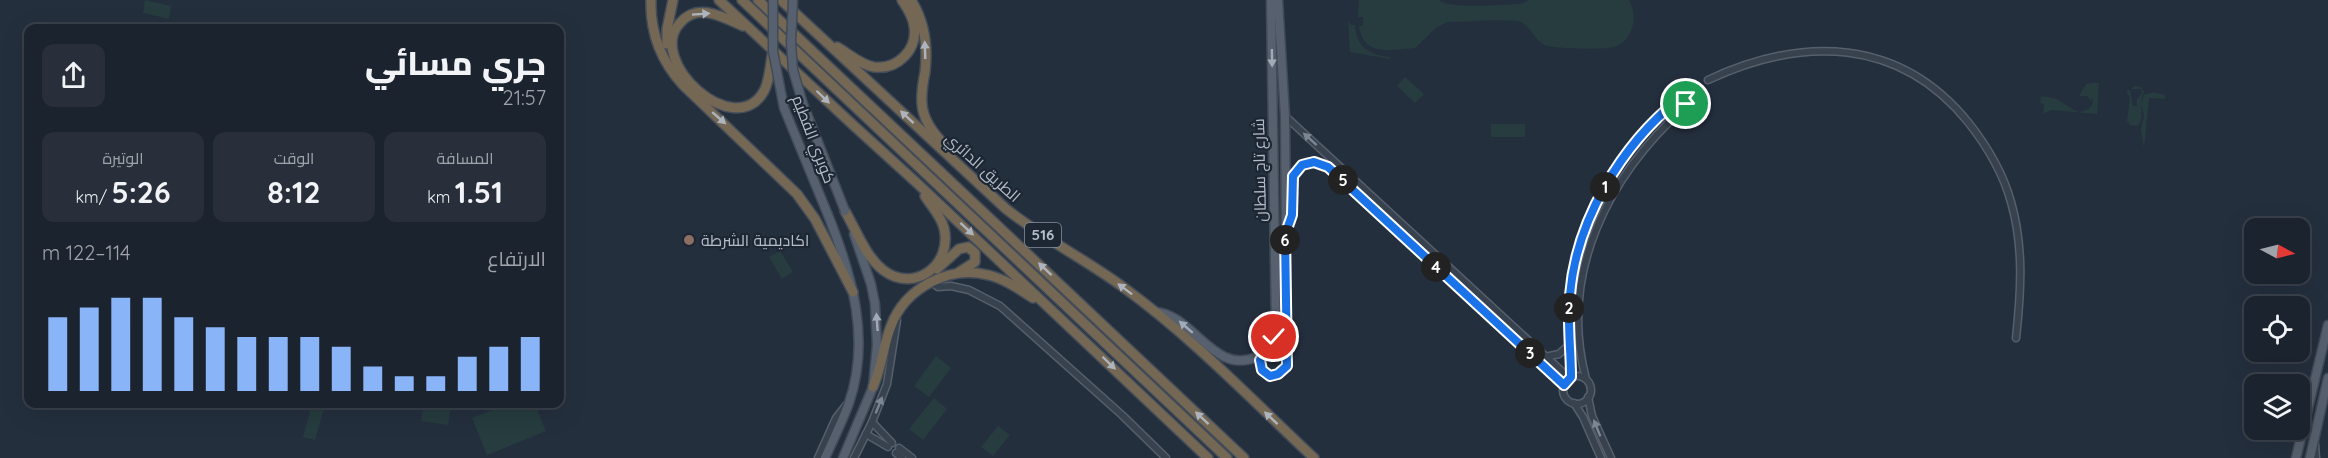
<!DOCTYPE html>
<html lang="ar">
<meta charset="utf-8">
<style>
body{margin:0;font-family:Quicksand,Cairo,sans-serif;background:#282f3a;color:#f1f3f6;direction:rtl;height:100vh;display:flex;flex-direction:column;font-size:22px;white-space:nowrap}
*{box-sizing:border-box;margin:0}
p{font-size:20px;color:#a0a4aa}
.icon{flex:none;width:33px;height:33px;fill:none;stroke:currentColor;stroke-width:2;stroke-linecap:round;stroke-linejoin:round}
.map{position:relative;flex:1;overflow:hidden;direction:ltr}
.details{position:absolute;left:24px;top:24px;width:540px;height:384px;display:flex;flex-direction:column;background:#1b232e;border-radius:12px;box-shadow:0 6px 24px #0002,0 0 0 2px #39404a;direction:rtl}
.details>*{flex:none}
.needle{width:39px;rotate:97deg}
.tools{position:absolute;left:2244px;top:218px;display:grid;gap:12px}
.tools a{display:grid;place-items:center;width:66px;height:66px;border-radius:12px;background:#1b232e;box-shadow:0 6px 24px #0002,0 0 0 2px #39404a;font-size:30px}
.pin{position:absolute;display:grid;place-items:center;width:51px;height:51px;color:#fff;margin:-26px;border:3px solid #fff;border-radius:50%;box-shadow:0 2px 6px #0007}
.km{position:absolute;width:30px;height:30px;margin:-15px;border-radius:50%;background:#222;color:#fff;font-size:16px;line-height:30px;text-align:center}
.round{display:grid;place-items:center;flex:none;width:63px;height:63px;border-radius:12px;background:#282f3a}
.summary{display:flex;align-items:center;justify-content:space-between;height:102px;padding:0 18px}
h1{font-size:33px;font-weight:800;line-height:45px}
.figures{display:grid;grid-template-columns:repeat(3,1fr);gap:9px;height:102px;padding:6px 18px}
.figures div{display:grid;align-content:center;border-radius:12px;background:#282f3a;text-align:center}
.figures b{font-size:30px;font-weight:800}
.figures small{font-size:16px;font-weight:400}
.figures p{font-size:16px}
.chart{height:168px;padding:12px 18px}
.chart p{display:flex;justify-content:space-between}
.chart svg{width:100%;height:108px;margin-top:6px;stroke:#8ab4f8;stroke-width:6}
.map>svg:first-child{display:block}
</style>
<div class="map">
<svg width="2328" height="458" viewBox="0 0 2328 458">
<rect width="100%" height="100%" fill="#242f3e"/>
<g fill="#263c3f">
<polygon points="145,0 171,6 169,19 143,13"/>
<path d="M 1359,0 L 1439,0 C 1449,10 1506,4 1522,4 L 1529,0 L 1629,0 C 1638,15 1634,41 1614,47 C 1605,50 1554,49 1545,45 C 1534,40 1530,23 1517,21 C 1495,19 1470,22 1447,22 L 1437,27 L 1415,48 C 1391,50 1363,57 1359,26 L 1363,26 L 1363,17 L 1358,17 Z"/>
<path d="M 1348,21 L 1351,25 L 1355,25 C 1356,47 1369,55 1390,57 L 1390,59 L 1350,52 Z"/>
<polygon points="1405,77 1424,94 1415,103 1397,86"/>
<path d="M 2092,83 L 2099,83 L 2097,114 L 2051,110 L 2043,114 L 2044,104 L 2040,103 L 2041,97 C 2057,95 2065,106 2078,112 C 2088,111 2094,107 2093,97 L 2091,101 L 2087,96 L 2079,96 L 2086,84 Z"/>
<path d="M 2134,86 L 2141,87 L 2144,92 C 2137,105 2146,114 2138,126 L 2130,125 L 2127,121 L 2130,98 L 2126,91 L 2130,90 L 2133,106 L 2137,106 L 2137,100 L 2142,93 L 2141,89 L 2131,89 Z"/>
<polygon points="2153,92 2165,95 2165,99 2149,98 2144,148 2141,130 2144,115 2141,104 2144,95"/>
<rect x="1491" y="124" width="34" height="13"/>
<polygon points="780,251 793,272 782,279 769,257"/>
<polygon points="936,356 951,368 929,397 914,386"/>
<polygon points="934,398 947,409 923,440 909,429"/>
<polygon points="312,404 325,405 315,440 303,437"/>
<polygon points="424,404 451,407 448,425 421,421"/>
<polygon points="508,404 535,404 546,431 487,455 472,418"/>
<polygon points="998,426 1010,435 993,456 981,447"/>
</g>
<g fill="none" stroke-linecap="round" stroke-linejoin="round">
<defs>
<g id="minor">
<path d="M 1708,80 C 1802,36 1899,37 1968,122 C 1987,146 2003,173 2011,202 C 2024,247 2021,292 2016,338"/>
<polyline points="1285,116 1569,378"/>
<path d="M 1288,229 C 1296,206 1282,143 1328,167 L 1564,385"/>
<polyline points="932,282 938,287 951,286 969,290 1000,306 1122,415 1166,458"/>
<polyline points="1545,357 1559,354 1570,344"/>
<circle cx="1577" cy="390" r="14"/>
<path d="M 1571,377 C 1571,350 1567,322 1570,295 C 1575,233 1606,176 1646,131 C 1655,121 1670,100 1684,99 L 1687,102 L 1686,106 C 1608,176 1558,273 1586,379"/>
<polyline points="1588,397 1592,416 1611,458"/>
<polyline points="1574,403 1583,417 1601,458"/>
<polyline points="872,422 892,443"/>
<polyline points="866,434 888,447"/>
<polyline points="2315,444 2316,458"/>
<polyline points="899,448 912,458"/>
<polyline points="896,453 902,458"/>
<polyline points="818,458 836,418 847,404"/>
<polyline points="854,458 872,422 887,384 897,320"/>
</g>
<g id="major">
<path d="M 1155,312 C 1193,314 1214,376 1256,357 C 1268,351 1274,340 1276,328 L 1271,0"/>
<polyline points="1264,351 1260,360 1262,370 1270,376 1278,374 1287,366 1285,116 1278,0"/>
<path d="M 825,458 C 833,440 842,422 849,403 C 871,339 852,275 828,215"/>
<polyline points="843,458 873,387 877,345 875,304 871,284 854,234"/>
<polyline points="2296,458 2328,325"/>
<polyline points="2310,458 2328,378"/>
</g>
<g id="highway">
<path d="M 651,0 C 650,33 660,60 683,85 L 797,194 L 815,219 L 853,292"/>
<polyline points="719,0 852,124 918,184 1208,458"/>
<polyline points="742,0 1227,458"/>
<polyline points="758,0 1244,458"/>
<path d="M 781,0 L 1005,208 C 1042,238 1085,259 1123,287 C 1192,337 1252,400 1314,458"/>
<path d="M 911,0 C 925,22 928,46 925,72 C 923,82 921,93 922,104 C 923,120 933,133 944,144"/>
<path d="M 743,26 C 723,17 698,2 680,23 C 645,61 735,143 764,91 C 770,80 770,64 773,51"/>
<polyline points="667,44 667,29 673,0"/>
<path d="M 837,47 C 849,54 861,65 874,67 C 898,70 918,49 914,26 C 913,16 907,8 902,0"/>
<path d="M 845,211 C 856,230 866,257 883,270 C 914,294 953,265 944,228 C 941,216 932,207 925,196"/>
<polyline points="937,269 959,249 968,247 975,253 975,262 959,272"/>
<path d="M 873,387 C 882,367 883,346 891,326 C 905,288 949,265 988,275 C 1005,279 1019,289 1033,298"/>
</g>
</defs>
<use href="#minor" stroke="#565f6c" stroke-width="9"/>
<use href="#major" stroke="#414a57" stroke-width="11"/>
<use href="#highway" stroke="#434c59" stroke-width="12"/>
<use href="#minor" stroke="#38414e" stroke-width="6"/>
<use href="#major" stroke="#56606e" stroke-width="8"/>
<use href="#highway" stroke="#746855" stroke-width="9"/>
<defs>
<g id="major-bridge">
<polyline points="773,0 773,51 784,108 828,215"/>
<polyline points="793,0 791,42 793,70 803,104 845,211"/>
</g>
</defs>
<use href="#major-bridge" stroke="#414a57" stroke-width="11" stroke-linecap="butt"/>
<use href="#major-bridge" stroke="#56606e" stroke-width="8"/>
</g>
<defs><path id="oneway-solid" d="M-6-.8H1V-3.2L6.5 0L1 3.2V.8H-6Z" transform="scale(1.5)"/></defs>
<g fill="#aeb4bd">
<use href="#oneway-solid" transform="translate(701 14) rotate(-4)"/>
<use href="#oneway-solid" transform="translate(925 50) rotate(-92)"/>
<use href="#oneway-solid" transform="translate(823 97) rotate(44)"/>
<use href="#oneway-solid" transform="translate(907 117) rotate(-137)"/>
<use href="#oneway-solid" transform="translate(719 118) rotate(41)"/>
<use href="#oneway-solid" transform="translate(967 229) rotate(43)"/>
<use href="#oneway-solid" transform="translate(1045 269) rotate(-137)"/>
<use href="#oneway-solid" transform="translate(1125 289) rotate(-143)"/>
<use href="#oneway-solid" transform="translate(1109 363) rotate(44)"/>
<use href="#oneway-solid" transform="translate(1202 418) rotate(-137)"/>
<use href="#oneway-solid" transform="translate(1271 418) rotate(-137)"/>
</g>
<g fill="#a1aab7">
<use href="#oneway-solid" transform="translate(1272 58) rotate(89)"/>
<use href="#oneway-solid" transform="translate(877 322) rotate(-94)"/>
<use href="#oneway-solid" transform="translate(1186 327) rotate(-139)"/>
</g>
<g fill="#7c8592">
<use href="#oneway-solid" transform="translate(1310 139) rotate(-138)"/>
<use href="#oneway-solid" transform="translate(879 405) rotate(-68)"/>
<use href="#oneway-solid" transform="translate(1597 428) rotate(-112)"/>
</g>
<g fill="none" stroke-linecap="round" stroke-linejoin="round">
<defs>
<path id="route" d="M 1274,337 L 1260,360 L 1262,370 L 1270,376 L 1278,374 L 1287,366 L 1285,235 L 1292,215 L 1293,176 L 1302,165 L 1314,162 L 1328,167 L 1564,385 L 1571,377 C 1571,350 1567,322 1570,295 C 1576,221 1621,145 1679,99 L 1684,99 L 1686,104"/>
</defs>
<use href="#route" stroke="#fff" stroke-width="12"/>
<use href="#route" stroke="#1a73e8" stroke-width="8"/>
</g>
<circle fill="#8d6e63" stroke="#1d2633" stroke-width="2" cx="689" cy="240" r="6"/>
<g text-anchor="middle" stroke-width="4.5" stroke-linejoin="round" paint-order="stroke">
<rect fill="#1d2633" stroke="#878f9c" stroke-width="1.5" x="1025" y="223" width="36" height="24" rx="4.5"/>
<g font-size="15" font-weight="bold" fill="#b4bcc9">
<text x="1043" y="240">516</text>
</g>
<g font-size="16" fill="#b4bcc9" stroke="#1d2633">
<text transform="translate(814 139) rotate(69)" y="6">كوبري الفطيم</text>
<text transform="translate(983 167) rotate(42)" y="6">الطريق الدائري</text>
<text transform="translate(1259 170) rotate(-91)" y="6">شارع تاج سلطان</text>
</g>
<g font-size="16" fill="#b4bcc9" stroke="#1d2633" text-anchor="start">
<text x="701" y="246">اكاديمية الشرطة</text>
</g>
</g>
</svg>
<div class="tools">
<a><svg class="needle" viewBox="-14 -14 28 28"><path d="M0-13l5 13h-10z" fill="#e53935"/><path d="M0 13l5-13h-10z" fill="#a0a4aa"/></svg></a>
<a><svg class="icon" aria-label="locate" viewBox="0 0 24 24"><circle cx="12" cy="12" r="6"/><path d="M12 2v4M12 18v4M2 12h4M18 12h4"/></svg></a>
<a><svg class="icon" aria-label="layers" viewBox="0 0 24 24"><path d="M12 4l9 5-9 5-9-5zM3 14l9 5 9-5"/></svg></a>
</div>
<div class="pin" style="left:1686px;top:104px;background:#1e9e55"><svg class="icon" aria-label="arrive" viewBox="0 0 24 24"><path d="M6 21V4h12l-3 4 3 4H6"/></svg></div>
<div class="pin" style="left:1274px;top:337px;background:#d93025"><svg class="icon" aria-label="check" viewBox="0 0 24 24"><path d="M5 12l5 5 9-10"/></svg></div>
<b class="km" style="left:1605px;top:187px">1</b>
<b class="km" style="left:1569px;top:308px">2</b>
<b class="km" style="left:1530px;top:353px">3</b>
<b class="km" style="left:1436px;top:267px">4</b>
<b class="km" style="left:1343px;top:180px">5</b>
<b class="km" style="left:1285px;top:240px">6</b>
<section class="details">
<div class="summary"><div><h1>جري مسائي</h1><p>21:57</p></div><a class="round"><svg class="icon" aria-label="share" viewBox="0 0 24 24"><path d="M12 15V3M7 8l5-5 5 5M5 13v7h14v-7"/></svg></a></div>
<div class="figures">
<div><p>المسافة</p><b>1.51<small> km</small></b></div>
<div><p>الوقت</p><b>8:12</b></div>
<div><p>الوتيرة</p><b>5:26<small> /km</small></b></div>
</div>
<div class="chart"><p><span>الارتفاع</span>114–122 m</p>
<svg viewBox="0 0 160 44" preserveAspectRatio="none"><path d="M5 44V14M15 44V10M25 44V6M35 44V6M45 44V14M55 44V18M65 44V22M75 44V22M85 44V22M95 44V26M105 44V34M115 44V38M125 44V38M135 44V30M145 44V26M155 44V22"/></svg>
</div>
</section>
</div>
